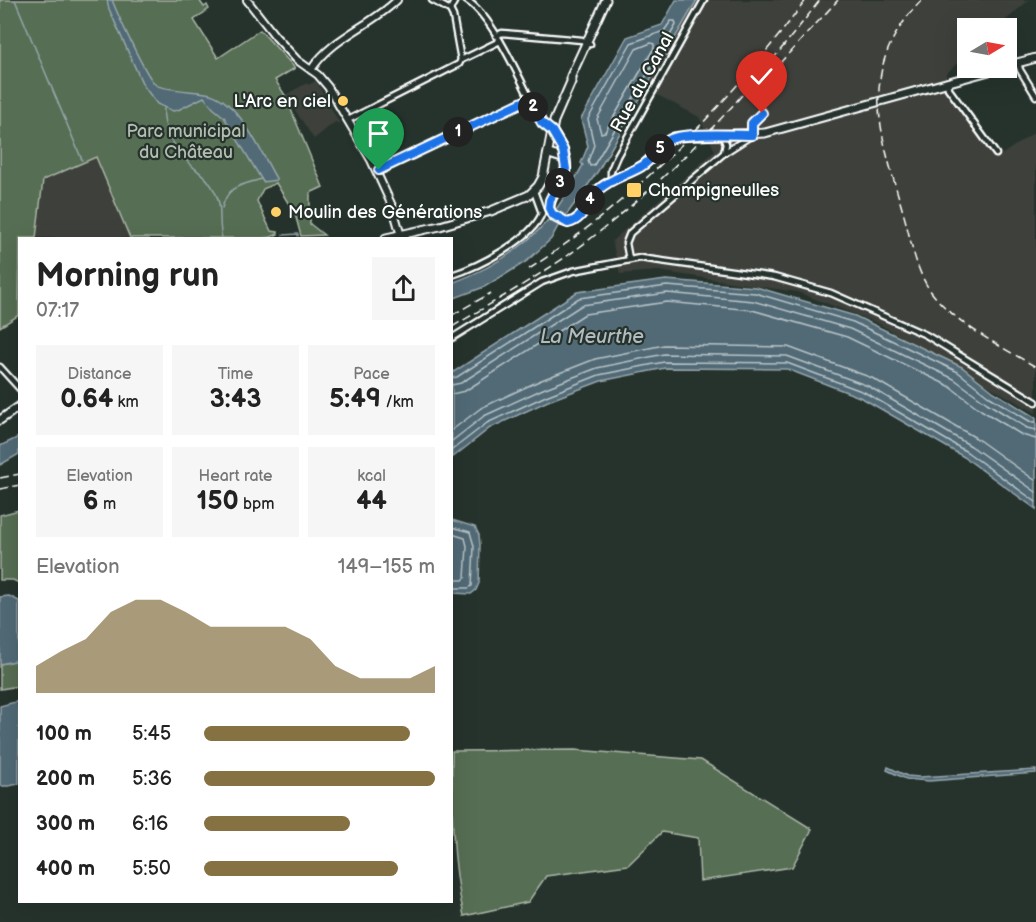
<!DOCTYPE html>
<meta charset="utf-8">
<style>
body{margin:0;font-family:"Balsamiq Sans",sans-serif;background:#f6f6f6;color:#222;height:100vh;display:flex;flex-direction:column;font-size:22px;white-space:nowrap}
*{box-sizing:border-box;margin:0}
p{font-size:20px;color:#767676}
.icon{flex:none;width:33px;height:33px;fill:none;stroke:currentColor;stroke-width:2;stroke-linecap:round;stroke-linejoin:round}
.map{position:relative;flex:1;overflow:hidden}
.sheet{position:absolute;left:18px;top:237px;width:435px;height:666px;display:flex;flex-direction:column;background:#fff;border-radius:0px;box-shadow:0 6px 24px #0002}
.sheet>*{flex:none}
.needle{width:39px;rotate:80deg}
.tools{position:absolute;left:957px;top:18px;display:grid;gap:12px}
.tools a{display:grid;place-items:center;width:60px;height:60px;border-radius:0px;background:#fff;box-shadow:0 6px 24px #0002;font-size:30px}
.pin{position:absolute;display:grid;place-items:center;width:51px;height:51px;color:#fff;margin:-62px -26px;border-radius:50% 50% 50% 0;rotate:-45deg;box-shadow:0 0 6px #0007}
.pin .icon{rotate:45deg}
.km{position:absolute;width:30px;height:30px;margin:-15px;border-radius:50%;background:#222;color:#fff;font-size:16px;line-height:30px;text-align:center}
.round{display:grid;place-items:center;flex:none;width:63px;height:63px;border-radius:0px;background:#f6f6f6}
.overview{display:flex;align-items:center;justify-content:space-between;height:102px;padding:0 18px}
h1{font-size:33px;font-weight:700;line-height:45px}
.stats{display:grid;grid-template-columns:repeat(3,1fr);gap:9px;height:102px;padding:6px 18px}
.stats div{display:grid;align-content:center;border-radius:0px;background:#f6f6f6;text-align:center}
.stats b{font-size:26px;font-weight:700}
.stats small{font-size:16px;font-weight:400}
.stats p{font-size:16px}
.chart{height:168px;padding:12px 18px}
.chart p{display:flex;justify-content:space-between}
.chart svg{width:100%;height:108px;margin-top:6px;fill:#857141;opacity:.7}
ul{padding:0 18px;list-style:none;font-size:20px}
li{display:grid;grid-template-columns:96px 72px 1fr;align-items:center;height:45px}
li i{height:15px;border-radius:8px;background:#857141}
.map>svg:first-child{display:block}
</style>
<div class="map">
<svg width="1036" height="922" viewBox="0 0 1036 922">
<rect width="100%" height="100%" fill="#26332d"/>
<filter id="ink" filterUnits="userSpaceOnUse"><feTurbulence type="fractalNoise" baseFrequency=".0167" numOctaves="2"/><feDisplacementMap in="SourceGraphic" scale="12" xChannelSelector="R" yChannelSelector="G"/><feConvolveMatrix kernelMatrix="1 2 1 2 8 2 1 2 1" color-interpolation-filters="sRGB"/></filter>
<g filter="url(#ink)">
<g fill="#3c413a">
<polygon points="697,0 1029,0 997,28 968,28 967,54 946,74 946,90 995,159 1036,131 1036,413 877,323 797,292 658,271 620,274 612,241 715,151 699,117 646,89"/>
<polygon points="316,81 340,124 335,122 314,139 285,95 307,83 308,85"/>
<polygon points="96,157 130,238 36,238 43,180"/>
</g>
<g fill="#576e52" stroke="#abb6a8" stroke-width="1.5">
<polygon points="0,0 199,0 204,7 207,5 209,9 194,20 218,58 260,30 295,68 275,80 285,95 323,187 310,193 310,224 324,235 301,236 295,214 276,183 263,189 257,201 271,231 278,232 278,234 269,238 130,238 96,157 43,180 36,238 20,238 19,315 0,327"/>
<polygon points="19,510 20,510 19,583 13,580 0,580 0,515"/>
<polygon points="19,660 19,686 0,689 0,664"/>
<path d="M 575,750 L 701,760 L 812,829 L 792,867 L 700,881 L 698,838 L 662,832 L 628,865 L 546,876 L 528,902 L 464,916 C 452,862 451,806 452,751 Z"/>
</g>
<g fill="#516b76" stroke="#97a6ad" stroke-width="1.5">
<path d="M 107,0 L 112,0 C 118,15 146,77 156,85 C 163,90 196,91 206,93 C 239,98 262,155 277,180 L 263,182 L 224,117 L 213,108 L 204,97 L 178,110 L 173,111 L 157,104 L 143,85 L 109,9 Z"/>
<path d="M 676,0 L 697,0 L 598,171 L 557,228 L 551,239 L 527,261 L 506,274 L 484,287 L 452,299 L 452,283 C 487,270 523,249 548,220 C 562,203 572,184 583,165 L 581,163 L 588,146 L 581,119 L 627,37 L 662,25 Z"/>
<polygon points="666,280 756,287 855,316 962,367 994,392 1036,418 1036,509 964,457 862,398 787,369 665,368 601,381 548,401 490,428 452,458 452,373 577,292"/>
<polygon points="19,437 19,454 0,465 0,446"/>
<polygon points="452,520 475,527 479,535 480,545 479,583 476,590 471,594 452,593"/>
<polygon points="9,596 19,601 19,660 0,664 0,597"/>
<polygon points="19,701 19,784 9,786 0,786 0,706"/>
<polygon points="888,767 907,776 919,777 1036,770 1036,773 929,781 906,779 887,770"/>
</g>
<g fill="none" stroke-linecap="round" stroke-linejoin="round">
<g stroke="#b9c4c8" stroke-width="1.5">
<polygon points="671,21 675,21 676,25 594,165 590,166 588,161 594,145 588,119 631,43 664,31"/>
<polygon points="651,43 654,44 654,48 605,132 601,133 597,119 636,49"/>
<polyline points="452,378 457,377 579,298 667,286 755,293 853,322 958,372 990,397 1031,422 1036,422"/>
<polyline points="452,385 461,383 582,305 667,293 753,301 850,329 954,379 987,403 1027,428 1036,430"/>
<polyline points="452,394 465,391 585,314 667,302 752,310 847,337 949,386 981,410 1022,435 1036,439"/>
<polyline points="452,430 481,408 539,381 595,359 664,345 788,347 872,378 976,438 1036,481"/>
<polyline points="452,441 484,416 543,389 597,368 664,354 787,356 868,386 971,446 1036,492"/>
<polyline points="452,450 487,423 546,396 599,375 664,362 787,363 864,392 967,452 1036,502"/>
<polyline points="452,527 470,532 474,546 472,586 469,588 452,588"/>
<polyline points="452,534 465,538 467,546 465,578 463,580 452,580"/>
</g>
<g stroke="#97a6ad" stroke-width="1.5">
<polyline points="15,0 82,160"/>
<path d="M 164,108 C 161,128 177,152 191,165 C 198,172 206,176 211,185 C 225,206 217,217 222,238"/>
<path d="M 222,208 C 228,185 240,186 261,179"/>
<polyline points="283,235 298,234 298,236"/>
<polyline points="260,238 272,237"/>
</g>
<defs>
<g id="minor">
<polyline points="432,0 450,10 453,16 461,60"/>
<path d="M 466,0 C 495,17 525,91 542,123 L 552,131"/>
<polyline points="450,10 455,0"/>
<polyline points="496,36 502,33 582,40 590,44"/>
<polyline points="1018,63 1020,70 1036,96"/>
<polyline points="947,82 948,88 996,154"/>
<polyline points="348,120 459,64 461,60 500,41"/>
<polyline points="723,136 726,144 724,153"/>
<polyline points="377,171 529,99"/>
<polyline points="611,180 611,170 617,156 704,0"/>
<polyline points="629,259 626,243 630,233 724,153 752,135 752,123 762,113"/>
<path d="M 452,275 C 477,267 532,240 542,213 L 534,191"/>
<polyline points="452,338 542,282 573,271 640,258 774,277 831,293 926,335 1036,402"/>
<polyline points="0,367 20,389"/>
</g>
<g id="tertiary">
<polyline points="247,0 275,36 297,60 318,75 328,87 371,160 393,208 401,236"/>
<path d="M 311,70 C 332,37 371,26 397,0"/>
</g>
<g id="secondary">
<polyline points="1006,66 1036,58"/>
<path d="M 552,131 C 559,142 569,156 566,170 C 562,189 530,214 568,223 C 584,219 585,205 595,193 C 608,178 627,176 643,165 C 654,158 661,144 674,137 L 765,133 L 1000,68"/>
<polyline points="549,154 565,159"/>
<polyline points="386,238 440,226 491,211 529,195 538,186 543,177 554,121 571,82 571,76 606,0"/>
<polyline points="0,420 20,406"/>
</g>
</defs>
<use href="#minor" stroke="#fff" stroke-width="9"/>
<use href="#tertiary" stroke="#fff" stroke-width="10"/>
<use href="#secondary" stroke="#fff" stroke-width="11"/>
<use href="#minor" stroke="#26332d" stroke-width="4.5"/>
<use href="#tertiary" stroke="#26332d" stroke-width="6"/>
<use href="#secondary" stroke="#26332d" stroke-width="7"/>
<g stroke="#fff" stroke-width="1.5" stroke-dasharray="9 4.5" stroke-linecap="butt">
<path d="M 922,0 C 855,69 880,131 903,212 C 911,239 915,271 932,293 C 958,326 1001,346 1036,367"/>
<polyline points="779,64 838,0"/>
<path d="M 529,269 C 637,199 729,103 806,0"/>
<polyline points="452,315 491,293"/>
<path d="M 452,327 C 498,299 551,270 594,236 C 682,168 752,88 820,0"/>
<polyline points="0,478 20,474"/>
<polyline points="0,489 20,485"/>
</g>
</g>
</g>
<g fill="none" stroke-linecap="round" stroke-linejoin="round" filter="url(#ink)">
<defs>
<path id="route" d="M 379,170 L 529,99 L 542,123 L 552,131 L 563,150 L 566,169 L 550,200 L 549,208 L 552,214 L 568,223 C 585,219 586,202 598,190 C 611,178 627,175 642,166 C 653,159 659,147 669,140 C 681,132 735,135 752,135 L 752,123 L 762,113"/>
</defs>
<use href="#route" stroke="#fff" stroke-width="12"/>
<use href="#route" stroke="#1a73e8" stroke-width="8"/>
</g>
<g fill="#ffd166" stroke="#26332d" stroke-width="2">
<circle cx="343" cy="101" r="6"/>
<rect x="626" y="182" width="16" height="16" rx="3"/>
<circle cx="276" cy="212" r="6"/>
</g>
<g text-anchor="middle" stroke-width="4.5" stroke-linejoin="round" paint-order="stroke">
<g font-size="18" fill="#fff" stroke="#26332d">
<text transform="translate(642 82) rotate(-61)" y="6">Rue du Canal</text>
</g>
<g font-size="18" fill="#fff" stroke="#26332d" text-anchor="start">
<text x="331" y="107" text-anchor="end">L'Arc en ciel</text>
<text x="648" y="196">Champigneulles</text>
<text x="288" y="218">Moulin des Générations</text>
</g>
<g font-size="18" fill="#b3beb1" stroke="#26332d">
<text x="186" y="137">Parc municipal<tspan x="186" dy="21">du Château</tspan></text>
</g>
<g font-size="20" font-style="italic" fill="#b1bcc1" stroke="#26332d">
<text x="592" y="343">La Meurthe</text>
</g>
</g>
</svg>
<div class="tools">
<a><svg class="needle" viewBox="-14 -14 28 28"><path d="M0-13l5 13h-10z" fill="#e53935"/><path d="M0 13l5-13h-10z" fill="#767676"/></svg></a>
</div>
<div class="pin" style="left:379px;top:170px;background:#1e9e55"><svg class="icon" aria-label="arrive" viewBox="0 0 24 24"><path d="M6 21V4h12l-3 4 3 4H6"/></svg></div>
<div class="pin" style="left:762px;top:113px;background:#d93025"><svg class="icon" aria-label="check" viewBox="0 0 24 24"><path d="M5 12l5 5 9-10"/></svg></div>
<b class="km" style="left:458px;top:132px">1</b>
<b class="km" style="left:533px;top:107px">2</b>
<b class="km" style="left:560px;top:183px">3</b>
<b class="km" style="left:590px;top:200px">4</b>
<b class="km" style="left:660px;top:149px">5</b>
<section class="sheet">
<div class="overview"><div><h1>Morning run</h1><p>07:17</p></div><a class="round"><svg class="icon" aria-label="share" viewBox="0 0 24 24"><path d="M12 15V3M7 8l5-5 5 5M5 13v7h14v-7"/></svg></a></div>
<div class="stats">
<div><p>Distance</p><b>0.64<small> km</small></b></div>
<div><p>Time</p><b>3:43</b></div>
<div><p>Pace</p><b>5:49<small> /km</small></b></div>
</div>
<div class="stats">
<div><p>Elevation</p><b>6<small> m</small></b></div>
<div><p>Heart rate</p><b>150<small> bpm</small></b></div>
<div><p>kcal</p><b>44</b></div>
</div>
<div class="chart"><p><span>Elevation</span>149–155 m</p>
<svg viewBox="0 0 160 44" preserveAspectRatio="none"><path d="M0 44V33L10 27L20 22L30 11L40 6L50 6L60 11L70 17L80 17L90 17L100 17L110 22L120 33L130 38L140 38L150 38L160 33V44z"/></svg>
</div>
<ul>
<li><b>100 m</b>5:45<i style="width:89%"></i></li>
<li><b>200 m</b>5:36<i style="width:100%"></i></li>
<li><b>300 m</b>6:16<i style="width:63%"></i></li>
<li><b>400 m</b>5:50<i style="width:84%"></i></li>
</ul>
</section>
</div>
